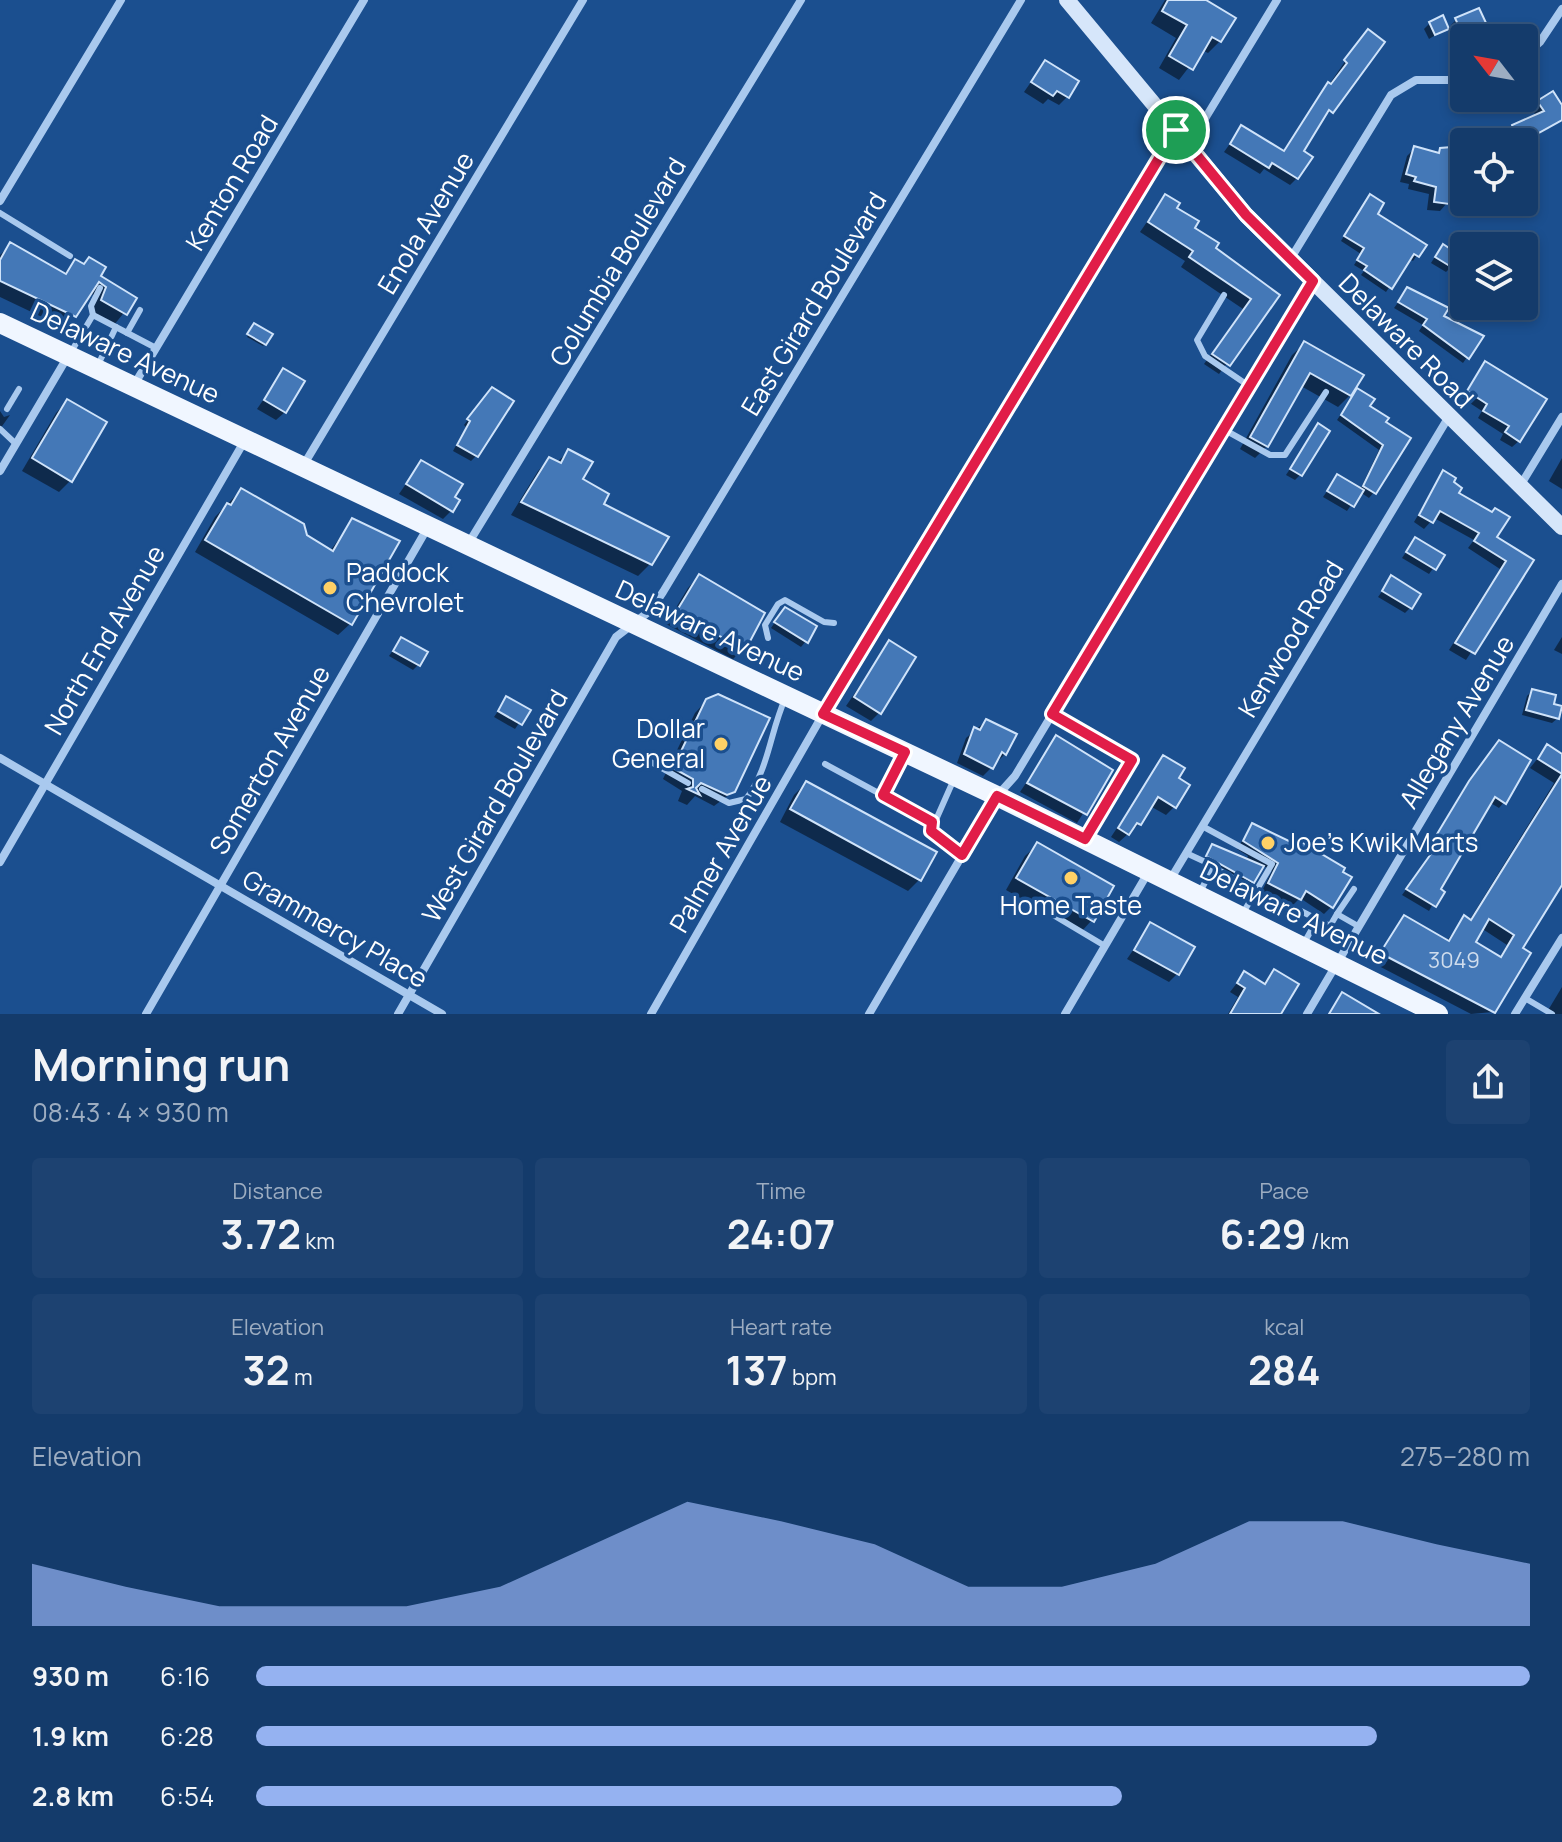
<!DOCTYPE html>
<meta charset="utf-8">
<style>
body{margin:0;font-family:Manrope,sans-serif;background:#1d4271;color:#f1f3f6;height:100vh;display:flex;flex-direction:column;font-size:30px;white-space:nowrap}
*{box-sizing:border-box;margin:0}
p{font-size:26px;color:#9dadc1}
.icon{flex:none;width:44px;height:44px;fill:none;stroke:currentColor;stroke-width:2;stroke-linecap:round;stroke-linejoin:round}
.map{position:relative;height:1014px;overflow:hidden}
.side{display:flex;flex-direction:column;background:#143b6b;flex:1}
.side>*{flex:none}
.needle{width:52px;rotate:301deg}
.buttons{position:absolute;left:1450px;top:24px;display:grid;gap:16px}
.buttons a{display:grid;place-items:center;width:88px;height:88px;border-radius:8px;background:#143b6b;box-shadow:0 4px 12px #0003,0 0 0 2px #33557e;font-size:40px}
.pin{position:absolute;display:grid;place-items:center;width:68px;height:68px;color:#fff;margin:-34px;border:4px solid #fff;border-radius:50%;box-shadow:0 2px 8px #0007}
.round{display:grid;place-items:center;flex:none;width:84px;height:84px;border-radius:8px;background:#1d4271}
.head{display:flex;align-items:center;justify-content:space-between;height:136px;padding:0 32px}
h1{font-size:44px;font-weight:700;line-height:60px}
.stats{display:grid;grid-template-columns:repeat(3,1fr);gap:12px;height:136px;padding:8px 32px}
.stats div{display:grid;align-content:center;border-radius:8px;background:#1d4271;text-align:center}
.stats b{font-size:40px;font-weight:700}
.stats small{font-size:22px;font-weight:400}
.stats p{font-size:22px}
.chart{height:224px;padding:16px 32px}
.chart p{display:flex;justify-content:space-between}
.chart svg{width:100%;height:144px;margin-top:8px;fill:#95b2f1;opacity:.7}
ul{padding:0 32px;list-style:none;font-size:26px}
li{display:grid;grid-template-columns:128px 96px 1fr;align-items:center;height:60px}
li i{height:20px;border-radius:10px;background:#95b2f1}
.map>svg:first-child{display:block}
</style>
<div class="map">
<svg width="1562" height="1014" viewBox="0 0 1562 1014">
<rect width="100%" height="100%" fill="#1b4f8f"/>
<g fill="#0007" fill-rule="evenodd">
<polygon points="1165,0 1202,0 1220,41 1208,53 1202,50 1179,80 1159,68 1176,38 1151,23"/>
<polygon points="1456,20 1484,25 1457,40 1451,25"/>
<polygon points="1430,23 1447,28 1429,39 1424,29"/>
<polygon points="1361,38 1331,111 1322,118 1302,152 1297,178 1290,185 1264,169 1260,174 1224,152 1242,127 1283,152"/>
<polygon points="1045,62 1067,97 1059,105 1048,99 1043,104 1024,92"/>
<polygon points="1538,103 1562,109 1562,120 1529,140 1533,149 1526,156 1524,142 1486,142 1507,136 1513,127 1536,116 1532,109"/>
<polygon points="1415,148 1436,154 1441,150 1458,188 1448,195 1447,203 1440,211 1427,210 1429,194 1408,189 1409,184 1400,182 1407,156"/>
<polygon points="1165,196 1213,249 1278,295 1219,374 1204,364 1243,309 1181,267 1185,261 1140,232"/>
<polygon points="1366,201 1375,214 1424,245 1413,261 1409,259 1386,292 1361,275 1364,271 1354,265 1361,254 1341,241"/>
<polygon points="10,245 63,275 75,262 135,299 114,325 91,311 96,300 91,292 63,327 0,297 0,255"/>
<polygon points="1438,252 1451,267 1446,272 1431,263"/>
<polygon points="1408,289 1441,316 1481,337 1463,363 1419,331 1423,325 1394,308"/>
<polygon points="1494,306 1509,306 1499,319 1490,313"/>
<polygon points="252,327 265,344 263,346 247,337"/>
<polygon points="1304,344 1350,395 1338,407 1301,386 1267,446 1255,458 1240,449 1292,355"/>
<polygon points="1486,364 1519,441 1512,447 1500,440 1503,434 1478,418 1482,411 1462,398"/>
<polygon points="283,371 285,412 276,420 257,409"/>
<polygon points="1357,390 1383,423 1408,438 1374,492 1369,498 1360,492 1347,511 1323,497 1337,477 1360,490 1379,450 1337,420"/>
<polygon points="486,395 476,456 471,461 453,451 466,427 464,425"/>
<polygon points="67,401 71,480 59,492 22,471 56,413"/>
<polygon points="0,411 4,417 10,415 0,429"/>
<polygon points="1318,426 1300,475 1295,480 1286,475"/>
<polygon points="569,451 580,480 650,564 638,576 511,515 538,471 549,459 556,463"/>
<polygon points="1562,458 1562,489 1549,481"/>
<polygon points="421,462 453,497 451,511 443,519 399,494"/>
<polygon points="1443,473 1456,494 1494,538 1531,561 1466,660 1449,650 1500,569 1468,548 1474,540 1434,518 1424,529 1414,522"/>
<polygon points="241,490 330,551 353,520 350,624 338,635 195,552 215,517"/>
<polygon points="1415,539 1442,556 1429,574 1402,558"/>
<polygon points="699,576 744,648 733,659 666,624 688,588"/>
<polygon points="1392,578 1410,608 1405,613 1378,597"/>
<polygon points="780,615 806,641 801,647 771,628"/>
<polygon points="1562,637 1562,654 1554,650"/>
<polygon points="401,639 418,665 413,670 389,656"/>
<polygon points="889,643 879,713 871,721 846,706"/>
<polygon points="1532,691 1551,705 1558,718 1552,723 1522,715 1527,696"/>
<polygon points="507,698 528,710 515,729 494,717"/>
<polygon points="707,700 734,791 714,806 695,796 687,805 678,801 682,791 663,779 695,713"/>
<polygon points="986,721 1005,754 983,776 957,763 966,738"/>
<polygon points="1056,738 1110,771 1077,823 1020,792"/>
<path d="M 1547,747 L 1562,756 L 1562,882 L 1521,949 L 1493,1012 L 1471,1014 L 1373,963 L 1404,918 L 1446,942 L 1464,918 L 1469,921 L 1554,783 L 1530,768 ZM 1481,928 L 1507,945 L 1499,958 L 1473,943 Z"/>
<polygon points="1494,748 1504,802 1499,808 1489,802 1429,911 1402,895 1430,857 1425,854 1464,788"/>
<polygon points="1164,757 1176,779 1174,807 1166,815 1150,806 1139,824 1119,842 1111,837"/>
<polygon points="806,783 919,880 908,891 780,822 794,795"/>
<polygon points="1252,825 1332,906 1324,914 1300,898 1292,906 1262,891 1272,871 1262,865 1250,884 1205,858 1210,848 1247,859 1248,856 1237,849"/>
<polygon points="1037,845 1092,920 1081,932 1006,890 1025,856"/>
<polygon points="1151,924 1177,974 1169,982 1127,959"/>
<polygon points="1274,971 1279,1014 1228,1014 1238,997 1230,992 1244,974 1262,985"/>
<polygon points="1562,987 1562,1014 1550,1014 1547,1012"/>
</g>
<g fill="#4478b7" stroke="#cfe3fa" stroke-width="2" fill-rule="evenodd">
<polygon points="1168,0 1206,0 1236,18 1221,42 1212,37 1193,70 1169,56 1187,25 1162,11"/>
<polygon points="1479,8 1487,25 1463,36 1455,18"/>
<polygon points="1443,15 1449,29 1435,35 1429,22"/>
<polygon points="1368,29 1385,42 1333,113 1329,110 1304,151 1313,157 1298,179 1272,163 1269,168 1230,144 1241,125 1284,151 1328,82 1331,84 1347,63 1344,60"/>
<polygon points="1045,60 1079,81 1069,98 1057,91 1053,96 1031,82"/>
<polygon points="1553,91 1562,105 1562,120 1530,138 1532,142 1490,142 1489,139 1514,132 1512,125 1544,111 1537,101"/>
<polygon points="1414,146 1439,153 1440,148 1464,146 1460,189 1451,188 1449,204 1434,202 1436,187 1414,181 1416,177 1406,174"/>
<polygon points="1165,194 1180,203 1177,208 1199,221 1195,228 1219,243 1216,248 1280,295 1230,366 1212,354 1251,299 1189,257 1193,251 1148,222"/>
<polygon points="1370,194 1384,203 1378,214 1427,245 1419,257 1414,254 1392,289 1364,270 1367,266 1357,260 1364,248 1344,236"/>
<polygon points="10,242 66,274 75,259 84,264 89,257 106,267 101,276 137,298 127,315 101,300 106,287 99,282 76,317 0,281 0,260"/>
<polygon points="1443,244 1461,256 1453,268 1435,257"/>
<polygon points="1407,287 1449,308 1444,316 1484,336 1469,359 1423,325 1427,319 1398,302"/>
<polygon points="254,323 273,334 266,345 247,334"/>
<polygon points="1304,341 1364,375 1351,396 1310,373 1268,447 1250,437"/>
<polygon points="1485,361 1547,399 1520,442 1505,432 1509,426 1483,411 1487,404 1467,391"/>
<polygon points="283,368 305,381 286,413 264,400"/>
<polygon points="492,387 514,401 478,457 457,445 470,421 467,419"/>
<polygon points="1357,388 1375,399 1370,406 1389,418 1386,422 1411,438 1376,494 1363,486 1383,445 1341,415"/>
<polygon points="67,399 107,422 72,482 32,458"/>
<polygon points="1318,423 1330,431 1302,476 1290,469"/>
<polygon points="568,449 593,462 583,479 609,494 604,504 669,537 652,565 521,502 549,457 561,463"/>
<polygon points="421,460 463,484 455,497 460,500 453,512 406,484"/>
<polygon points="1443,470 1456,478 1454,482 1462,488 1459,493 1492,512 1495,508 1510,517 1497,537 1534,560 1475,654 1455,643 1506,561 1474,541 1479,533 1440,511 1433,523 1419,515"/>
<polygon points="1337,474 1364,490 1354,507 1327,491"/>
<polygon points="241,488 304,524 307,535 333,551 352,518 400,541 352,625 205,540 227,503 231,505"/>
<polygon points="1415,537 1445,555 1436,570 1406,552"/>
<polygon points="699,574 765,613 746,649 678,616 676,612"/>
<polygon points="1391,575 1421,594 1412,609 1382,591"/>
<polygon points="785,607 817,626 808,643 774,622"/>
<polygon points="401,637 428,652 420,666 393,651"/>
<polygon points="889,640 916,657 881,714 854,697"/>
<polygon points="1532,689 1556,695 1554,704 1562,706 1559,719 1526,710"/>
<polygon points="718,694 770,718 735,792 727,795 701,783 696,788 700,795 687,789 693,787 693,779 673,768 706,699"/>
<polygon points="506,696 531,710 522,725 498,711"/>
<polygon points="986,719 1017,734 1006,755 1002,752 993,769 964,754 974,727 980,730"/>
<polygon points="1056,735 1113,770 1087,815 1027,783"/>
<polygon points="1499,740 1531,760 1506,804 1495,797 1441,889 1445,892 1436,907 1406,889 1433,851 1428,849 1469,781"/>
<path d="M 1547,744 L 1562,754 L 1562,885 L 1523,948 L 1531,953 L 1495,1013 L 1380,953 L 1404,915 L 1449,941 L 1464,915 L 1471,920 L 1562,774 L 1538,759 ZM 1489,919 L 1514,935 L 1501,957 L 1476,942 Z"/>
<polygon points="1163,755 1185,768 1179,778 1190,785 1176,808 1158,797 1141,825 1137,823 1129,835 1118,828"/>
<polygon points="806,781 937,852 921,881 790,809"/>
<polygon points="1252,823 1295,844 1298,840 1345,868 1343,872 1352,877 1333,908 1306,891 1301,900 1268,883 1278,863 1243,841"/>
<polygon points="1037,842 1114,886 1094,922 1016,878"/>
<polygon points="1212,844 1264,866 1254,883 1206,856"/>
<polygon points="1150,922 1195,947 1179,975 1134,950"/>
<polygon points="1274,969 1299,984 1281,1014 1230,1014 1245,988 1237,983 1244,971 1265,984"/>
<polygon points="1342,992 1379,1014 1329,1014"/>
</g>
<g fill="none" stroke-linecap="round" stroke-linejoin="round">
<g stroke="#a9c9ee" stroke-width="6">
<polyline points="0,213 70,256"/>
<polyline points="1224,295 1197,340 1205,356 1249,386"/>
<polyline points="93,315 91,306 100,288"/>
<polyline points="127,333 140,310"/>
<polyline points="71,352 93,315 156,348"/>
<polyline points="98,365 116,327"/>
<polyline points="7,409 19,389"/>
<polyline points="0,429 16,444"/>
<polyline points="1223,429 1270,455 1285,455 1326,392"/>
<polyline points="768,638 765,625 778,604 785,600 824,622 834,623"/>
<polyline points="1052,714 1132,760 1087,835"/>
<polyline points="649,761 688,783"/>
<polyline points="825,764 932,822"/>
<polyline points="954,779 931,831 962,855"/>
<path d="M 702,789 L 729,803 L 746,799 C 769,769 770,732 785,699"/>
<polyline points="883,795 903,755"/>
<polyline points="1202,826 1272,864 1243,913"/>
<polyline points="1186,853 1214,866"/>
<polyline points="1200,892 1213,867 1256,891"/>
<polyline points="1038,906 1105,946"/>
<polyline points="1301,911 1330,926 1337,914 1358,926"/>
<polyline points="1337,914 1354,889"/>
<polyline points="1304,943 1317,920"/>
<polyline points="1525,998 1552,1014"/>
</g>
<g stroke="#a9c9ee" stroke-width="8">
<polyline points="1524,56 1540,42 1562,9"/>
<polyline points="1189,145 1277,0"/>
<polyline points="0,201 121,0"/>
<polyline points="1291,258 1391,95 1416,80 1464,80"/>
<polyline points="134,385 364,0"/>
<polyline points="303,466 583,0"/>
<polyline points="0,471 68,356"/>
<polyline points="1520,486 1562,417"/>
<polyline points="468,544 801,0"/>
<polyline points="0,758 442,1014"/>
<polyline points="0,862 245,440"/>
<polyline points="1170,880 1448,418"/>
<polyline points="146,1014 428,527"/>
<polyline points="398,1014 616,637 651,610 663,592 1021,0"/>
<polyline points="651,1014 865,641 1175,131"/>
<polyline points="869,1014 997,796 1015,776 1313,281"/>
<polyline points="1065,1014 1149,871"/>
<polyline points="1307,1014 1562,584"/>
<polyline points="1515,1014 1562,938"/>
</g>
<polyline stroke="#d6e6fa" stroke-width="16" points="1067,0 1246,215 1562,527"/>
<polyline stroke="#f0f6ff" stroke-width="20" points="0,323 997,796 1438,1014"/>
</g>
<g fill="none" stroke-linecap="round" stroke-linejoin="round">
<defs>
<polygon id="route" points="1176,130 1246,215 1313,281 1052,714 1132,760 1085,839 997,796 962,855 931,831 932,822 883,795 905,752 823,714"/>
</defs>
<use href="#route" stroke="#fff" stroke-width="16"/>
<use href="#route" stroke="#e11d48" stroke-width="10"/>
</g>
<g fill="#ffd166" stroke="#1b4f8f" stroke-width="3">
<circle cx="330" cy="588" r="8"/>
<circle cx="721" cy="744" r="8"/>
<circle cx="1268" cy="843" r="8"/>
<circle cx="1071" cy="878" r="8"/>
</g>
<g text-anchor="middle" stroke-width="7" stroke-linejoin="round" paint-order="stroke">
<g font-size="22" fill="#d0dded">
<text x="1454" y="968">3049</text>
</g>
<g font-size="26" fill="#fff" stroke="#1b4f8f">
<text transform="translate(232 183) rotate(-59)" y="9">Kenton Road</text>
<text transform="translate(426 223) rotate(-59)" y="9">Enola Avenue</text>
<text transform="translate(618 262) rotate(-59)" y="9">Columbia Boulevard</text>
<text transform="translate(814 304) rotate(-59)" y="9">East Girard Boulevard</text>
<text transform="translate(1406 341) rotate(45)" y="9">Delaware Road</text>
<text transform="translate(125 353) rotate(25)" y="9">Delaware Avenue</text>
<text transform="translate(710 631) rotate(25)" y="9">Delaware Avenue</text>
<text transform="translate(1291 639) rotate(-59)" y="9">Kenwood Road</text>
<text transform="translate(105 640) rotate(-60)" y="9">North End Avenue</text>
<text transform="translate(1457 722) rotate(-59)" y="9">Allegany Avenue</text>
<text transform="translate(270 760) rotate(-60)" y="9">Somerton Avenue</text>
<text transform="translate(495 806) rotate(-60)" y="9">West Girard Boulevard</text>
<text transform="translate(721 854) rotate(-60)" y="9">Palmer Avenue</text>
<text transform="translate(1294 913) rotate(26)" y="9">Delaware Avenue</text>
<text transform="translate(335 929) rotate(30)" y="9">Grammercy Place</text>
</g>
<g font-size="26" fill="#fff" stroke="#1b4f8f" text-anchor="start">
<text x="346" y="582">Paddock<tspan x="346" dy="30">Chevrolet</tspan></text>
<text x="705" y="738" text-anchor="end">Dollar<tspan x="705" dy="30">General</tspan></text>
<text x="1284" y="852">Joe's Kwik Marts</text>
<text x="1071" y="915" text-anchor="middle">Home Taste</text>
</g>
</g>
</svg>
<div class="buttons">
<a><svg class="needle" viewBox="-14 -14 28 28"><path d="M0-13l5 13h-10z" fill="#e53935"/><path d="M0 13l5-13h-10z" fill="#9dadc1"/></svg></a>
<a><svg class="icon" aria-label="locate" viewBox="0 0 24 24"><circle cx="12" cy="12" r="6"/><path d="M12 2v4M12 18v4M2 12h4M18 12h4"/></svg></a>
<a><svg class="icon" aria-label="layers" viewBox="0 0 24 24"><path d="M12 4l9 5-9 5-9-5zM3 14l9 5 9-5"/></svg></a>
</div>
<div class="pin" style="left:1176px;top:130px;background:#1e9e55"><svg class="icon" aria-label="arrive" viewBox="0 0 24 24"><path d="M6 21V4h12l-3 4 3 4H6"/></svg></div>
</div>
<section class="side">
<div class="head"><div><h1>Morning run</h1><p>08:43 · 4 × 930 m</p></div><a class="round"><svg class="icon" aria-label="share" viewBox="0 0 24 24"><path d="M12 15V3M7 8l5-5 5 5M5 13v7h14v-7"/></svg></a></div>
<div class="stats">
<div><p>Distance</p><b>3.72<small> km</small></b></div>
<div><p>Time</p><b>24:07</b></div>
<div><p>Pace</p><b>6:29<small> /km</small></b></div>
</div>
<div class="stats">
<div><p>Elevation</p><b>32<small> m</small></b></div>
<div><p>Heart rate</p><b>137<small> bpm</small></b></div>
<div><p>kcal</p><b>284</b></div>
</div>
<div class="chart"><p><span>Elevation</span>275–280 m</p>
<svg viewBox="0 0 160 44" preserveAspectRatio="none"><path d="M0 44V25L10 32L20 38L30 38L40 38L50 32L60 19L70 6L80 12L90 19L100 32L110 32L120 25L130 12L140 12L150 19L160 25V44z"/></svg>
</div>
<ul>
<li><b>930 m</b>6:16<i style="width:100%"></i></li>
<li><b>1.9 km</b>6:28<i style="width:88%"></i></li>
<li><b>2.8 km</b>6:54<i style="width:68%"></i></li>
</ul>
</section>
